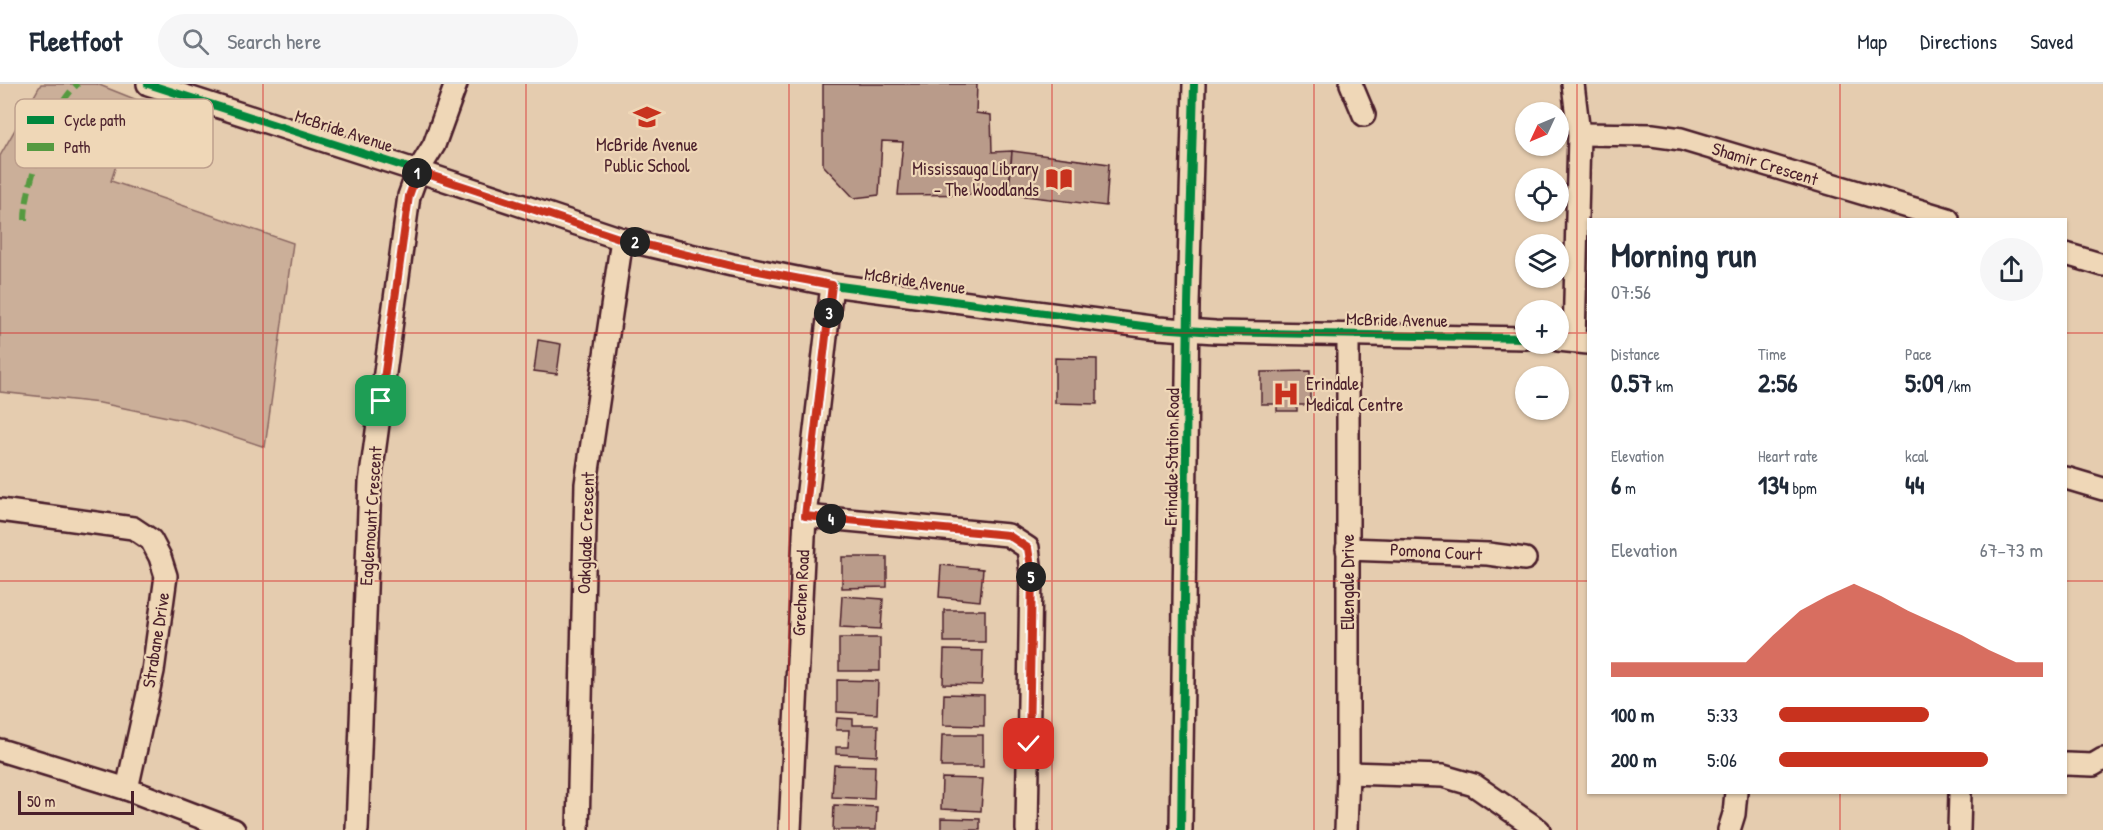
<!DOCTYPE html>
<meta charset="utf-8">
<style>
body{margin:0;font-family:"Patrick Hand",sans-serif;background:#f6f6f7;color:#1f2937;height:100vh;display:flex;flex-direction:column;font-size:22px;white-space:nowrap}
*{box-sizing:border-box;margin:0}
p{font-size:20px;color:#747a83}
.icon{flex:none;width:33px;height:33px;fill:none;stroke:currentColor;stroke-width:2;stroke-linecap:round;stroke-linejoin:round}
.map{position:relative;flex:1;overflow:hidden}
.sheet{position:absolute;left:1587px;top:134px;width:480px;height:576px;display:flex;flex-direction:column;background:#fff;border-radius:0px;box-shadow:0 2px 4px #0004}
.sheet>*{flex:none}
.needle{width:39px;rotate:226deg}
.tools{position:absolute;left:1515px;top:18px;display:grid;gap:12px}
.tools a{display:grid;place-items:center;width:54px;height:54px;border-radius:50%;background:#fff;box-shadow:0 2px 4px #0004;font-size:30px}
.scale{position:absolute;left:18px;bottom:15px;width:116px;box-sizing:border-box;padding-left:6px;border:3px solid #4a1f2b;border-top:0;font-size:16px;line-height:21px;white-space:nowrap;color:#4a1f2b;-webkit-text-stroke:4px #efd7b7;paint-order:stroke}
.pin{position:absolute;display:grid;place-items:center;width:51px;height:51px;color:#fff;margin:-26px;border-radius:12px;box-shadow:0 3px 9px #0006}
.km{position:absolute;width:30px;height:30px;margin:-15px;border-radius:50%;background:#222;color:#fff;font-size:16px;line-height:30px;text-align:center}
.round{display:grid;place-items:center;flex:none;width:63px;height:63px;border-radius:32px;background:#f6f6f7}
.overview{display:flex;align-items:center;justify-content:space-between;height:102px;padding:0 24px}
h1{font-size:33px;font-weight:800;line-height:45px}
.figures{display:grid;grid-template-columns:repeat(3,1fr);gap:9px;height:102px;padding:6px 24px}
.figures div{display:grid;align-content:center}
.figures b{font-size:26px;font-weight:800}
.figures small{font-size:16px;font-weight:400}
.figures p{font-size:16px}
.chart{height:168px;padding:12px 24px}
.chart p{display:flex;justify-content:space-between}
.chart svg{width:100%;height:108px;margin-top:6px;fill:#c8321e;opacity:.7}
ul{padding:0 24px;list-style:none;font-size:20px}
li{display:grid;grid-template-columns:96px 72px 1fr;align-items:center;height:45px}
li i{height:15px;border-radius:8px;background:#c8321e}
header{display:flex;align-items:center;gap:36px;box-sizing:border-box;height:84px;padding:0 30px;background:#fff;border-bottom:2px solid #e0e1e3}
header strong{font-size:28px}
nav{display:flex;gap:33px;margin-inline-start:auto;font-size:21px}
.search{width:420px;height:54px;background:#f6f6f7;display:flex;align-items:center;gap:15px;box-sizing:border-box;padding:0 21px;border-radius:33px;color:#747a83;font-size:22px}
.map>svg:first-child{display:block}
</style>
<header>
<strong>Fleetfoot</strong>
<div class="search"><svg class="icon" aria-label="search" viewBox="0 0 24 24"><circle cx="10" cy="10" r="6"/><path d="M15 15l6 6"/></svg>Search here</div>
<nav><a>Map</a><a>Directions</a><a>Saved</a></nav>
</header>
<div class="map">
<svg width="2103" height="746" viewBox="0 0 2103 746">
<rect width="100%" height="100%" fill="#e5ccaf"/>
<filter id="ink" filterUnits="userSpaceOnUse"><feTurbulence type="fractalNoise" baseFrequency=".0167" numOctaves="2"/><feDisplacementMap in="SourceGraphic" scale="12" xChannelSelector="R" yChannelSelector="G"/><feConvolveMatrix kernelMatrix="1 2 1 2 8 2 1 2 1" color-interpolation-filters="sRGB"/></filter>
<g filter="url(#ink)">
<polygon fill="#cbaf99" stroke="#8a6762" stroke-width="1.5" points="41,0 97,0 137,16 111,97 293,159 265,363 187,337 100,319 0,308 0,72"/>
<g fill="#b99b8a" stroke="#4a1f2b" stroke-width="1.5">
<polygon points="823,0 977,0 976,29 991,31 992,68 1012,67 1009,110 898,111 903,58 882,57 879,111 854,114 823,81"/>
<polygon points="1012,67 1109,80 1106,122 1009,110"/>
<polygon points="538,256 561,260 557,290 534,287"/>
<polygon points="1055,274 1097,275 1097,320 1055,319"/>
<polygon points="1310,287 1310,321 1297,321 1297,327 1277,327 1277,320 1261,320 1261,288"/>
<polygon points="842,473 887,473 887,503 842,504"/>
<polygon points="941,481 983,485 980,517 939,513"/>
<polygon points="842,512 883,515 881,545 840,543"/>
<rect x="944" y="526" width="41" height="32"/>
<rect x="839" y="554" width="41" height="33"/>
<polygon points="944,566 983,567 982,601 943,600"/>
<polygon points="837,596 878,597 877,630 837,628"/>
<polygon points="944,610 984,611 984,642 943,641"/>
<polygon points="837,634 853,635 853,641 878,641 877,672 836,670 836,663 848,663 849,646 836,646"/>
<polygon points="942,651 983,651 983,683 941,683"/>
<polygon points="834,681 875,682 874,715 832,713"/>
<polygon points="942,694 983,695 981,727 941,725"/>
<polygon points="834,721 877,723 876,746 833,746"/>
<polygon points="941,734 980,735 980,746 941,746"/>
</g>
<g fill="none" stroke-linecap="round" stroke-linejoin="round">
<defs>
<g id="minor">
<polyline points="148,0 418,87 622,155 732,181 832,201 1158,244 1215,248 1526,254"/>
<polyline points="1351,0 1364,31"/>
<polyline points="1573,0 1579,50 1574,257"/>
<polyline points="1579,50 1652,51 1681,55 1948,135"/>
<polyline points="2066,170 2103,181"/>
<polyline points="1558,256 1588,259"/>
<polyline points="2066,394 2103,405"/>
<polyline points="0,426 133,444 151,456 160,473 166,492 153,587 127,705"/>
<polyline points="805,432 1008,451 1028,464 1031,489 1027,746"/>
<polyline points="1347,465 1488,470 1525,475"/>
<polyline points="0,666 127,705 234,746"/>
<polyline points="2066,680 2093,681 2103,675"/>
<polyline points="1348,689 1443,692 1474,701 1539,746"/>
<polyline points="357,746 370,399 409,112 418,87 434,61 456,0"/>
<polyline points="578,746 586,400 622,155"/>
<polyline points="790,746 805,432 832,201"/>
<polyline points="1181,746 1188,221 1194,0"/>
<polyline points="1346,746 1348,689 1348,250"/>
<polyline points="1729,746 1734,730 1736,708"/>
<polyline points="1959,746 1960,708"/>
</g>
</defs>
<use href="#minor" stroke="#4a1f2b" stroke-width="26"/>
<use href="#minor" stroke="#efd7b7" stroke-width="21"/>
<path stroke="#559a41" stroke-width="6" stroke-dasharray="12 6" stroke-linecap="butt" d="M 25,136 C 25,102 51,22 78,0"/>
<defs>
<g id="cycleway">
<polyline points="148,0 418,87 622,155 732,181 832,201 1158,244 1215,248 1526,254"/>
<polyline points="1181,746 1188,221 1194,0"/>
</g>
</defs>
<use href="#cycleway" stroke="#efd7b7" stroke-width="11"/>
<use href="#cycleway" stroke="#00873e" stroke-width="8"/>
</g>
</g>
<g fill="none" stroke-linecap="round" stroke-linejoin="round" filter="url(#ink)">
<defs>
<polyline id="route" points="381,317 409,112 418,87 622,155 732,182 832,201 805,432 1008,451 1028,464 1032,489 1029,660"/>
</defs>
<use href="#route" stroke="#fff" stroke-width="12"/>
<use href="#route" stroke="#c8321e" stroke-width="8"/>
</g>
<path fill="none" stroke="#d62828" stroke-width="1.5" stroke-opacity="0.55" d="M 263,0 L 263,746M 526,0 L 526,746M 789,0 L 789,746M 1052,0 L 1052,746M 1314,0 L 1314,746M 1577,0 L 1577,746M 1840,0 L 1840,135M 0,249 L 1526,249M 1558,249 L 1588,249M 2066,249 L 2103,249M 0,497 L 1588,497M 2066,497 L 2103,497M 1840,708 L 1840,746"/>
<defs>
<symbol id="school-bare" viewBox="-9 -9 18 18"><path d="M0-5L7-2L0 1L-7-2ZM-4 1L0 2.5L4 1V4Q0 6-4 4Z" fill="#c8321e" stroke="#efd7b7" stroke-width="2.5" paint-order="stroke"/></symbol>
<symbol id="library-bare" viewBox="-9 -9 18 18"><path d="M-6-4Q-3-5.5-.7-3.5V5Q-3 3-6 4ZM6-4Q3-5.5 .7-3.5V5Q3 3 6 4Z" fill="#c8321e" stroke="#efd7b7" stroke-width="2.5" paint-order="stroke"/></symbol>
<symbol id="hospital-bare" viewBox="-9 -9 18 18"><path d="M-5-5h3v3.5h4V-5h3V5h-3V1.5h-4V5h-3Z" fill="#c8321e" stroke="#efd7b7" stroke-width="2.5" paint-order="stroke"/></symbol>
</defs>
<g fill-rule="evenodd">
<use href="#school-bare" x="628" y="14" width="38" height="38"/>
<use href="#library-bare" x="1040" y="76" width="38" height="38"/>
<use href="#hospital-bare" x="1267" y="291" width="38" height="38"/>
</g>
<g text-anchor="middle" stroke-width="4.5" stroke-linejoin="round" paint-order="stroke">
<g font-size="18" fill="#4a1f2b" stroke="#efd7b7">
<text transform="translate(344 47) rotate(18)" y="6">McBride Avenue</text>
<text transform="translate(1765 80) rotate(17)" y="6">Shamir Crescent</text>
<text transform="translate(915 197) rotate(8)" y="6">McBride Avenue</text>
<text transform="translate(1397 236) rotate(1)" y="6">McBride Avenue</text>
<text transform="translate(1172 373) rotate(-89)" y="6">Erindale Station Road</text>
<text transform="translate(371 432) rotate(-86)" y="6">Eaglemount Crescent</text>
<text transform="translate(586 449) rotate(-88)" y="6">Oakglade Crescent</text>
<text transform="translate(1436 468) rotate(3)" y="6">Pomona Court</text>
<text transform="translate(1348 498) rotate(-90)" y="6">Ellengale Drive</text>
<text transform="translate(801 509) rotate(-87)" y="6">Grechen Road</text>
<text transform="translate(156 556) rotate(-81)" y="6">Strabane Drive</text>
</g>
<g font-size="18" fill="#4a1f2b" stroke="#efd7b7">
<text x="647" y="67">McBride Avenue<tspan x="647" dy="21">Public School</tspan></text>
<text x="1039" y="91" text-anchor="end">Mississauga Library<tspan x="1039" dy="21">- The Woodlands</tspan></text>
<text x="1306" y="306" text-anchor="start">Erindale<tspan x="1306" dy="21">Medical Centre</tspan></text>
</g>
</g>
<rect x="15" y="15" width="198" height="69" rx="9" fill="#efd7b7" stroke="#bea08d" stroke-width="1.5"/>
<rect x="27" y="32" width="27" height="8" fill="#00873e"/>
<rect x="27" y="59" width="27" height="8" fill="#559a41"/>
<g font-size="16" fill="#4a1f2b">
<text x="64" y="42">Cycle path</text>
<text x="64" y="69">Path</text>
</g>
</svg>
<div class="tools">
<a><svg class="needle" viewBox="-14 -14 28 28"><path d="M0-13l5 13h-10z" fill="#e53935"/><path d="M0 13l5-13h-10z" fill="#747a83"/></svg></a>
<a><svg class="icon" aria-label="locate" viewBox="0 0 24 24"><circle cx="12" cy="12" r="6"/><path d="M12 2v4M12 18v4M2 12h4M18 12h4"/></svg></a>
<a><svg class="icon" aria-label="layers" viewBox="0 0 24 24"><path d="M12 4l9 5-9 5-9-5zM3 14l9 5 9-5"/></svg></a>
<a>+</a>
<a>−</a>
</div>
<div class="scale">50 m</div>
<div class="pin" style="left:381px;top:317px;background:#1e9e55"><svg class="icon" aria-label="arrive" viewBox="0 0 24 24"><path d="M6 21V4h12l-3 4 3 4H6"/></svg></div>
<div class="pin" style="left:1029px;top:660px;background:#d93025"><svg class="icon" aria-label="check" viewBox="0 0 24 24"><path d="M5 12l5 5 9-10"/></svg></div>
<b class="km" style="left:417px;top:89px">1</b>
<b class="km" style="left:635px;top:158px">2</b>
<b class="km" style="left:829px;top:229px">3</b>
<b class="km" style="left:831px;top:435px">4</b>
<b class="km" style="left:1031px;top:493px">5</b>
<section class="sheet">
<div class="overview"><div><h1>Morning run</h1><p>07:56</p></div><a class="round"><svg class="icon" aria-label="share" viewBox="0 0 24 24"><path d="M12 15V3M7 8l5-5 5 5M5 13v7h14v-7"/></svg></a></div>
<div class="figures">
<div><p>Distance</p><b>0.57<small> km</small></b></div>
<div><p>Time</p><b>2:56</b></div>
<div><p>Pace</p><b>5:09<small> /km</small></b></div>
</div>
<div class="figures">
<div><p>Elevation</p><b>6<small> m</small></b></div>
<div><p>Heart rate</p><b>134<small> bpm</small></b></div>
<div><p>kcal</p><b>44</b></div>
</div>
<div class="chart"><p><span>Elevation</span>67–73 m</p>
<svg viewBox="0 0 160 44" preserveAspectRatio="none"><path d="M0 44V38L10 38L20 38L30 38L40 38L50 38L60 27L70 17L80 11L90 6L100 11L110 17L120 22L130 27L140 33L150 38L160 38V44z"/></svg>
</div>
<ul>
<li><b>100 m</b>5:33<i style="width:57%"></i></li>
<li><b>200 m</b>5:06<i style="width:79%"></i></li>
</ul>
</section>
</div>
